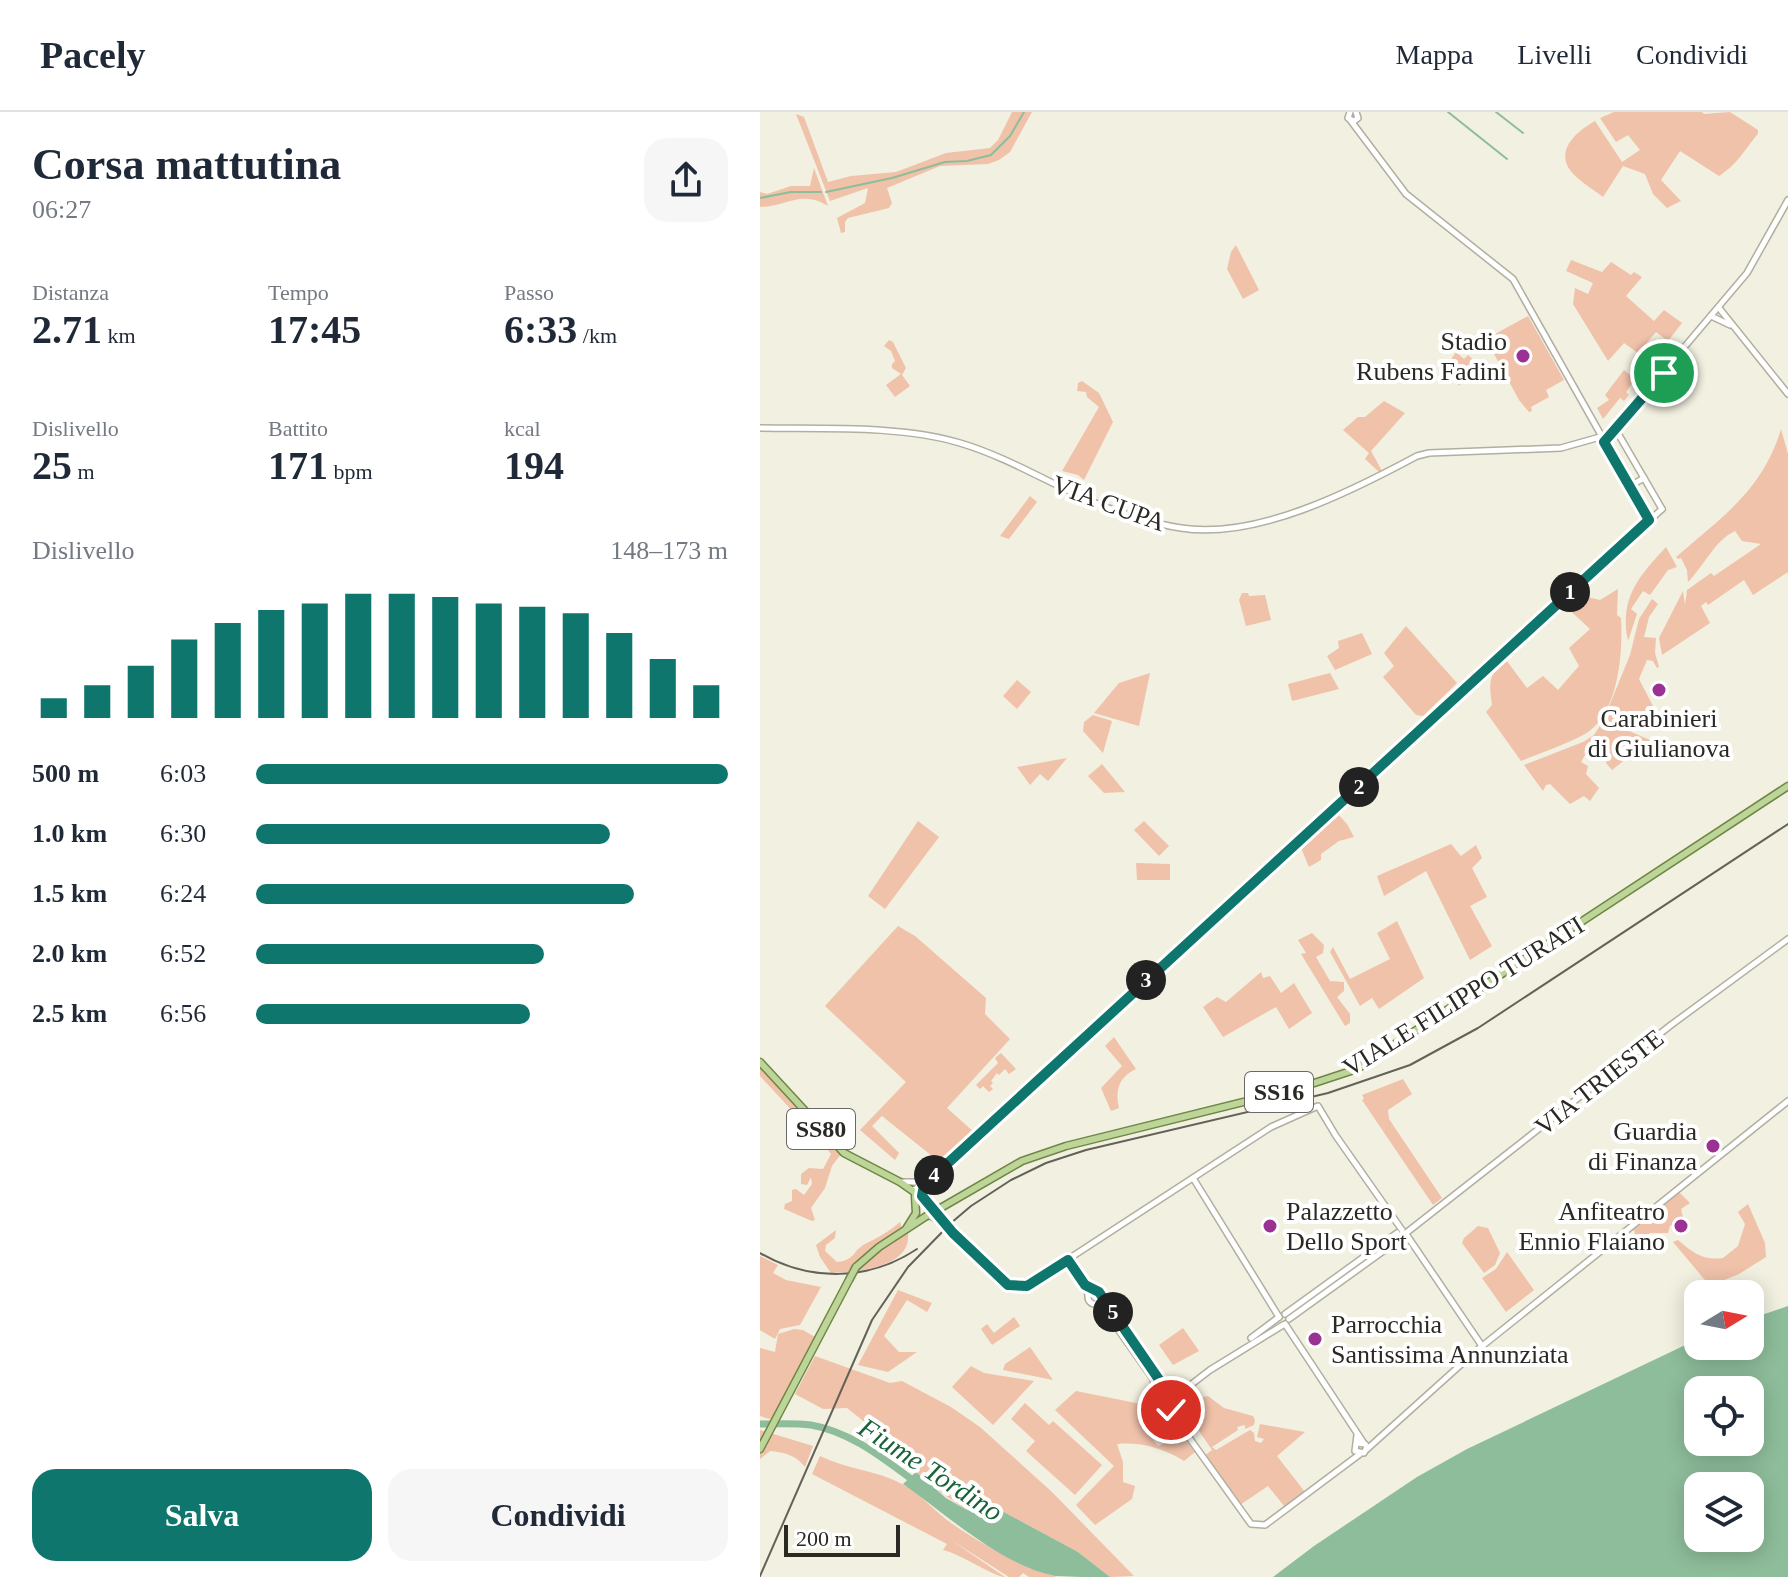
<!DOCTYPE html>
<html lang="it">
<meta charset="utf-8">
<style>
body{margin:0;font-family:Georgia,serif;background:#f6f6f7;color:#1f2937;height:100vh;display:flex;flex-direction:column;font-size:30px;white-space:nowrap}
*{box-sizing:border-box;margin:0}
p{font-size:26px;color:#747a83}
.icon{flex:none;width:44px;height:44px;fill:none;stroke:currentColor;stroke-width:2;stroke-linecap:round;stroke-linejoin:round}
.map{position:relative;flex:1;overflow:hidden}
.details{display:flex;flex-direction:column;background:#fff;width:760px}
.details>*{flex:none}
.needle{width:52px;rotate:80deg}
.buttons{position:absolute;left:924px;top:1168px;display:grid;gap:16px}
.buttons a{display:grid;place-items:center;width:80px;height:80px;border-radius:16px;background:#fff;box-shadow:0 4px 20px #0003;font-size:40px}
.scale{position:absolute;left:24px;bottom:20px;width:116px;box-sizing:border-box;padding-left:8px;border:4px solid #2a2923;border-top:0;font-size:22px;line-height:28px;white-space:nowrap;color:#2a2923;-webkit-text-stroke:6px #fff;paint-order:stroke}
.pin{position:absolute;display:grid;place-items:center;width:68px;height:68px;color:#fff;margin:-34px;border:4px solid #fff;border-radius:50%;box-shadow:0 2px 8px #0007}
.km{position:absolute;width:40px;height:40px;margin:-20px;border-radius:50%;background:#222;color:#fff;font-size:22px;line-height:40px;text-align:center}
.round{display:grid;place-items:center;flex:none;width:84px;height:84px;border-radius:24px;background:#f6f6f7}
.headline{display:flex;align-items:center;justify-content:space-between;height:136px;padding:0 32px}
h1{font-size:44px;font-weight:700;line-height:60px}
.stats{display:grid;grid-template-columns:repeat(3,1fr);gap:12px;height:136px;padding:8px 32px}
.stats div{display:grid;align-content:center}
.stats b{font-size:40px;font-weight:700}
.stats small{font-size:22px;font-weight:400}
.stats p{font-size:22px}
.chart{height:224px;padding:16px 32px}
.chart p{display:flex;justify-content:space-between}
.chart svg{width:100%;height:144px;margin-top:8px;stroke:#0f766e;stroke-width:6}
.action{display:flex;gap:16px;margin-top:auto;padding:16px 32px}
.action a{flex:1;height:92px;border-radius:24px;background:#0f766e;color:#fff;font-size:32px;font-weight:700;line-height:92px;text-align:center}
.action a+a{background:#f6f6f7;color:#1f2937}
ul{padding:0 32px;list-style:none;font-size:26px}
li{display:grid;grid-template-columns:128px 96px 1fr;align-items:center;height:60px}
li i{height:20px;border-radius:10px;background:#0f766e}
header{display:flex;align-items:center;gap:48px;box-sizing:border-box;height:112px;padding:0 40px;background:#fff;border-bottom:2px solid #e0e1e3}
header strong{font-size:38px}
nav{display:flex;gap:44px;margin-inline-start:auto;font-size:28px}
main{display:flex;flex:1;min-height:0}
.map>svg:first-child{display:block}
</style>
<header>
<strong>Pacely</strong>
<nav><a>Mappa</a><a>Livelli</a><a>Condividi</a></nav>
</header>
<main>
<section class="details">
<div class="headline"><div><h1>Corsa mattutina</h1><p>06:27</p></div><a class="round"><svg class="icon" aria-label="share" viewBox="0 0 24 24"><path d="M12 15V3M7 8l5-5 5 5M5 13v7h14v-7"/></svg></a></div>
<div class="stats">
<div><p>Distanza</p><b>2.71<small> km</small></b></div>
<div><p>Tempo</p><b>17:45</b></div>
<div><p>Passo</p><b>6:33<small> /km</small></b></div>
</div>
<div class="stats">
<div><p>Dislivello</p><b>25<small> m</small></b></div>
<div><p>Battito</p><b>171<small> bpm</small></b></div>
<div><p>kcal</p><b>194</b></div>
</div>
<div class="chart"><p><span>Dislivello</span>148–173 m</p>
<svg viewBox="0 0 160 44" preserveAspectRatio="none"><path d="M5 44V38M15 44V34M25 44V28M35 44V20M45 44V15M55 44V11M65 44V9M75 44V6M85 44V6M95 44V7M105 44V9M115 44V10M125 44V12M135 44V18M145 44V26M155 44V34"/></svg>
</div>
<ul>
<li><b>500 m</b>6:03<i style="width:100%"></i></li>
<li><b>1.0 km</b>6:30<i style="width:75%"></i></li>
<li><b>1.5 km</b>6:24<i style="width:80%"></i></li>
<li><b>2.0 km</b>6:52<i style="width:61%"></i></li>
<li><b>2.5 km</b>6:56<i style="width:58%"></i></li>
</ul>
<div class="action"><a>Salva</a><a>Condividi</a></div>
</section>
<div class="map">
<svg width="1028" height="1465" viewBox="0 0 1028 1465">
<rect width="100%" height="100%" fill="#f2f0e0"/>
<g fill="#f0c2aa">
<polygon points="252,0 272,0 250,40 239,48 228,52 180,54 127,76 132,91 129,96 88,106 85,110 85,120 81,121 77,106 105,91 108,76 70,89 36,2 44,5 68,70 91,64 136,60 186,41 230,36 238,28"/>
<path d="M 854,0 L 942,0 L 944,2 L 970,0 L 998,18 L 998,22 C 983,39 980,50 959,64 L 920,39 L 901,68 L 921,89 L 907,96 L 893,82 L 885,62 L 863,54 L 843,85 C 833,77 814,66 808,55 C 797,34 821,17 835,9 L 862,50 L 880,38 L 868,23 L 856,30 L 840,6 Z"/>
<path d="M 54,56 L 68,94 C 41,77 25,95 0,95 L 0,80 L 7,82 L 31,74 L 50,74 Z"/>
<polygon points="476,133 499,178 483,187 467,157 471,140"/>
<polygon points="811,148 842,160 851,150 871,163 874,160 882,165 866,184 894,209 904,198 922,211 908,229 896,220 878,241 864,231 848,249 813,192 815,176 828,182 833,171 806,159"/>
<polygon points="768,204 804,268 786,278 789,285 771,295 772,299 769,300 759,288 726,227"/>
<polygon points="129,228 133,230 146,256 142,263 150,274 135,285 126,273 141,262 132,256 132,252 135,249 131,239 124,234"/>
<polygon points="696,240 704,247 708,243 717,251 699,274 688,252"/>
<polygon points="864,258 875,267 866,280 869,283 864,289 860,286 843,307 837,296 849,288 845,283"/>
<polygon points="322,269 339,281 353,310 324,368 318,363 302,359 339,295 327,285 326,280 317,279 318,271"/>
<polygon points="624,289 645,301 611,339 622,359 619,360 605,347 609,341 583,318 598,305 605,305"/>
<path d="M 1021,317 L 1028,342 L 1028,460 L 993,483 L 984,468 L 948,493 L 946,490 L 941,494 L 950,511 L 902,543 L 899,526 L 923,479 L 925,493 L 927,478 L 951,461 L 954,464 L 1001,432 L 982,429 L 975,419 C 955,428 944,454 928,470 L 927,458 L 921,446 L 918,447 L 916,445 C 961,406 1003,378 1021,317 Z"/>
<polygon points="270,384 277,390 249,427 240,424"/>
<path d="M 906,435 L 917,455 L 908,458 L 890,483 L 883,479 L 871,497 L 877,502 L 868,529 C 859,487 878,465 906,435 Z"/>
<path d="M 858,477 L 857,503 L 861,506 C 863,540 859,602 825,622 C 805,633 782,640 761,649 L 726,600 L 732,593 C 729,571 728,565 744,545 L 767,576 L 783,564 L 798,578 L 819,554 L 809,536 L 830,517 L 803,492 L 815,482 L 840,488 Z"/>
<polygon points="482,481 488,481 489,484 505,483 511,508 486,514 479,488"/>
<polygon points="892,487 898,492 889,505 884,525 896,526 895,541 899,555 897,556 893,549 887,548 879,567 895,598 875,607 869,619 890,628 852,658 846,651 850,640 847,630 838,638 825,643 821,650 828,654 826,662 839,676 830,689 824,684 810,692 790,672 786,673 783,679 764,653 823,630 834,623 843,609 870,543 879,507"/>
<polygon points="646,514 697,571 663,604 656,603 623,565 634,554 624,541"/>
<polygon points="602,521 612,542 575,558 567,544 579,536 578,529"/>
<polygon points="390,561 379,614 334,601 359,571"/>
<polygon points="570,561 579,577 532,589 528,572"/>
<polygon points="257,568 271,580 257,597 243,584"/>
<polygon points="333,603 352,609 343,641 323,619 324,610"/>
<polygon points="307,646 288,669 280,662 270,673 257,655"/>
<polygon points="342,652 365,680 344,681 328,664"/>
<polygon points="574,698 587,712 594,725 579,729 561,742 561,748 549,755 539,731"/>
<polygon points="158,709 179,725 125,797 108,784"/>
<polygon points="384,709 409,734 399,744 374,718"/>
<polygon points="691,732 701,744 716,733 722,746 712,756 727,785 710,794 732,834 710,848 666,759 624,784 617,764"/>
<polygon points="376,751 410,752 410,768 377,768"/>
<polygon points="637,809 664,866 619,897 612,886 600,894 570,840 573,835 590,867 630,847 617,821"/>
<polygon points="138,814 155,824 226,886 225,902 250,927 187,996 215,1021 182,1052 122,1004 112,1014 139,1041 135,1048 100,1018 146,970 65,894"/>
<polygon points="552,821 564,833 563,841 556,845 570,869 584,870 584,879 577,885 590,902 590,911 585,914 541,842 546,841 538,828"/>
<polygon points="501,860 503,866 510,864 521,881 534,871 552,901 529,917 516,895 463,925 443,895 457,885 466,890"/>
<path d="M 354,925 L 376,957 C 359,965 355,978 359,996 L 351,999 L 341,976 L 362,954 L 345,934 Z"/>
<polygon points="241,941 256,957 249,962 245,957 239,963 237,961 231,969 233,971 230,974 233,977 229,980 223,974 220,977 216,973 238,951 235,946"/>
<polygon points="0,953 81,1042 72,1054 65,1076 51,1096 55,1108 52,1109 24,1097 25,1092 32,1089 32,1078 36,1077 44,1083 52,1072 51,1065 47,1073 41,1072 41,1062 49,1056 63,1057 71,1042 45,1009 43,1009 33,1024 27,1022 36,1012 38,1005 0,964"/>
<polygon points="643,967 652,982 628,998 629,1007 682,1086 673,1093 602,988 604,987 602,983"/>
<polygon points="918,1079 930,1091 921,1097 923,1105 922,1109 910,1114 908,1121 890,1121 878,1131 873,1125 875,1120 871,1116"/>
<path d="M 988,1092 L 1005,1131 L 1006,1145 L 979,1162 L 950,1174 L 913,1130 L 918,1128 C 932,1140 943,1149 963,1146 L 978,1134 L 985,1112 L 978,1100 Z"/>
<path d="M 140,1110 L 142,1117 L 108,1139 L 90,1160 L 71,1161 L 60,1145 L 56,1133 L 76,1118 L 75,1126 L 66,1133 L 65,1139 L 77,1150 C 96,1148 92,1139 105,1132 C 117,1126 129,1120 140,1110 Z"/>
<polygon points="718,1114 728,1116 740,1141 735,1153 724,1161 702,1131 704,1126"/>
<path d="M 148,1121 C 151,1148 119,1155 98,1159 L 115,1140 Z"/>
<polygon points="747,1140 774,1178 746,1200 722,1166 736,1157"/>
<polygon points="0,1144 18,1153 13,1161 26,1168 61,1175 40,1213 20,1217 15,1227 0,1218"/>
<polygon points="138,1178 172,1191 167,1200 147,1188 124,1224 139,1240 157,1240 128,1260 98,1253"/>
<polygon points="254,1205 260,1214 232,1233 221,1217 227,1212 234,1221"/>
<polygon points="423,1216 439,1239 413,1253 399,1233"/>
<polygon points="34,1217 43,1218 55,1225 12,1308 0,1304 0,1236 15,1240 18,1222"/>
<polygon points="270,1235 293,1268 243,1258 245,1252"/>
<polygon points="55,1244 130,1271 142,1269 191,1295 220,1315 292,1380 374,1464 350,1465 318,1440 242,1399 215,1400 205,1397 167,1371 117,1320 87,1296 63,1297 35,1282"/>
<polygon points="211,1254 224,1261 274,1269 233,1313 192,1275"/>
<path d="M 316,1279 L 386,1293 L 395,1305 L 384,1316 L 398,1334 L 421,1323 L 435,1340 L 424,1349 C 402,1336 382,1330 357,1332 L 363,1350 L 363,1370 L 375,1374 L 372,1387 L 335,1413 L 316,1393 L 354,1354 L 295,1298 Z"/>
<path d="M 448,1284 L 464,1296 L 493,1304 L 495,1308 L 494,1313 L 485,1317 L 485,1313 L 477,1315 L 478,1318 L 452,1335 L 456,1338 L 490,1318 L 494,1321 L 495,1329 L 501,1331 L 504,1327 L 497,1325 L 500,1312 L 545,1320 L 517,1344 L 545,1380 L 525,1395 L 508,1374 L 480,1393 L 444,1344 L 452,1338 L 426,1300 L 418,1305 C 415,1298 415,1291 419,1285 L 424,1288 L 425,1294 L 434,1296 L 437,1286 Z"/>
<polygon points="265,1291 289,1313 293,1309 342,1353 315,1383 266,1339 275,1329 251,1307"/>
<path d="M 0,1318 L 53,1334 L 45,1355 C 37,1344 24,1340 10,1339 L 0,1347 Z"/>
<path d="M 60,1344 C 86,1357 116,1358 142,1372 C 161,1382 174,1399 191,1411 C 223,1433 260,1453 297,1465 L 269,1465 L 263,1461 L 259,1465 L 249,1465 L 191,1428 L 245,1465 C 234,1465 201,1442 183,1438 L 187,1432 L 52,1362 Z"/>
</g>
<g fill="#8ebd9b" fill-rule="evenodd">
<path d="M 1028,1194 L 1028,1465 L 513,1465 L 554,1434 L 657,1365 L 707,1337 L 938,1227 L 938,1234 L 990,1234 L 990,1207 ZM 938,1278 L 990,1278 L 990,1330 L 938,1330 ZM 938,1374 L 990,1374 L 990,1426 L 938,1426 Z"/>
<path d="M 156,1360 L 186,1386 L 205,1397 L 216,1400 L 242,1399 L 318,1440 L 350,1465 C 333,1465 312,1465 295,1464 C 241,1453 187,1403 143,1372 Z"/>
</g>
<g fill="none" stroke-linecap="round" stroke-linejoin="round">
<g stroke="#8ebd9b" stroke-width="2">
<polyline points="688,0 747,47"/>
<polyline points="736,0 763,21"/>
<polyline points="66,80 132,66 185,50 207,49 231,43 250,24 264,0"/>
<polyline points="0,86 31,80 61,80"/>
</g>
<path stroke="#8ebd9b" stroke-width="7" d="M 0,1312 C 17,1312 35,1311 51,1313 C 92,1320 125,1348 158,1372"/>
<defs>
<g id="secondary">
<polyline points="590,0 588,6 593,9"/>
<polyline points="591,9 646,82 753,167 889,408"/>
<polyline points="594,9 598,6 596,0"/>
<polyline points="959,196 1028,282"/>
<polyline points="951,204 970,213"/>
<path d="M 0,316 C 62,317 141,313 200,331 C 244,344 286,369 328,388 C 354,399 393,412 421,416 C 496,428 592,379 657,344 L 669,341 L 801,336 L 840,325"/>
<polyline points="856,318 902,397"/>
<polyline points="844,330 987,161 1028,88"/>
<polyline points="870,374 884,366"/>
<polyline points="433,1066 519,1205"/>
<polyline points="141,1070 155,1070 170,1064"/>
<polyline points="153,1078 164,1073 902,397"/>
<polyline points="168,1103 184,1111"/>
<path d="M 193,1121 C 213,1141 236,1177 267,1174 L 511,1015 L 558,994 L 576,1024 L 642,1118"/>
<polyline points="646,1121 911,913 1028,827"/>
<polyline points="646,1122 722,1234"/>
<polyline points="308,1148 325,1173 328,1183"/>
<circle cx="335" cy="1185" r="7"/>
<polyline points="341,1184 406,1275"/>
<polyline points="338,1191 341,1193 393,1267 395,1278"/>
<polyline points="525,1202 637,1121"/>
<polyline points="529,1207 640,1127"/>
<polyline points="525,1212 603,1330"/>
<polyline points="491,1226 519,1205"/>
<polyline points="397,1276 390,1285 393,1297 405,1301 413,1295"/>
<polyline points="412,1279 423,1273"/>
<polyline points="415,1285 450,1258 523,1213"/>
<polyline points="405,1301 415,1306 491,1412 505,1413 600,1342"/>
<polyline points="414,1305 415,1284"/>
<polyline points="597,1331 605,1332 607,1335 604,1341 595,1339 597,1323"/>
<polyline points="606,1338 716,1239 1028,989"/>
</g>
<g id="primary">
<polyline points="0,950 84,1041 140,1070 160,1084 174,1100"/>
<polyline points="146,1117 156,1101 155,1084"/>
<polyline points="96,1155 119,1135 165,1105 262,1049 306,1034 536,977 597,957 1028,674"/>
<polyline points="0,1337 89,1168"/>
</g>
</defs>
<use href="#secondary" stroke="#b1af9f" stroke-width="8"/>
<use href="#primary" stroke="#6e8744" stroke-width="9"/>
<use href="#secondary" stroke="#fff" stroke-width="5"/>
<use href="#primary" stroke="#bed59a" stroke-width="6"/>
<g stroke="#636259" stroke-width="2">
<path d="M 0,1141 C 50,1170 109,1169 157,1137"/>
<polyline points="0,1464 112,1208 148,1155 191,1111 211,1094 251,1068 286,1051 326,1038 568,981 650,953 718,916 1028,712"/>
</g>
<defs>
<polyline id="secondary-bridge" points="184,1111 193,1121"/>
<polyline id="primary-bridge" points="89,1168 96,1155"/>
</defs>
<use href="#secondary-bridge" stroke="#b1af9f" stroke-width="8" stroke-linecap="butt"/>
<use href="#primary-bridge" stroke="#6e8744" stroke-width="9" stroke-linecap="butt"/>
<use href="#secondary-bridge" stroke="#fff" stroke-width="5"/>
<use href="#primary-bridge" stroke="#bed59a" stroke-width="6"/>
</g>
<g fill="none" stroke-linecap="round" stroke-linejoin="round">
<defs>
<polyline id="route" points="411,1298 415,1292 414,1282 402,1272 339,1180 325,1173 308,1148 267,1174 248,1173 193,1121 162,1084 164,1073 889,408 844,330 904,261"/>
</defs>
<use href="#route" stroke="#fff" stroke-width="16"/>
<use href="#route" stroke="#0f766e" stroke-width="10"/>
</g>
<g fill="#9a3193" stroke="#fff" stroke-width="3">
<circle cx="763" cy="244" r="8"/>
<circle cx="899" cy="578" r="8"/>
<circle cx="953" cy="1034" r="8"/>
<circle cx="510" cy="1114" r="8"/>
<circle cx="921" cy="1114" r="8"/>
<circle cx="555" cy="1227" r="8"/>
</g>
<g text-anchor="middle" stroke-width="8" stroke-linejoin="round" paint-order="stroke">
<g fill="#fff" stroke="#6a6965" stroke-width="2">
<rect x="485" y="960" width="68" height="40" rx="6"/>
<rect x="27" y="997" width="68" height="40" rx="6"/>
</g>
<g font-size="24" font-weight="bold" fill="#2a2923">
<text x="519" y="988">SS16</text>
<text x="61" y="1025">SS80</text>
</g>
<g font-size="26" fill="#2a2923" stroke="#fff" text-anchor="end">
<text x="747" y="238">Stadio<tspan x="747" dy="30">Rubens Fadini</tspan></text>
<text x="899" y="615" text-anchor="middle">Carabinieri<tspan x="899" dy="30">di Giulianova</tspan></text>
<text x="937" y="1028">Guardia<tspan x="937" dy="30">di Finanza</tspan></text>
<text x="526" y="1108" text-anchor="start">Palazzetto<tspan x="526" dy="30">Dello Sport</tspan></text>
<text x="905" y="1108">Anfiteatro<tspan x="905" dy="30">Ennio Flaiano</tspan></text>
<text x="571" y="1221" text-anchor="start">Parrocchia<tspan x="571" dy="30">Santissima Annunziata</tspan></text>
</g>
<g font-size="26" fill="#2a2923" stroke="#fff">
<text transform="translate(349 391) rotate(20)" y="9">VIA CUPA</text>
<text transform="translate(703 884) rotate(-32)" y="9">VIALE FILIPPO TURATI</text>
<text transform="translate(839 970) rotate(-38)" y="9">VIA TRIESTE</text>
</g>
<g font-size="28" font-style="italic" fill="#196339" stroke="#fff">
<text transform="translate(171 1357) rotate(33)" y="10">Fiume Tordino</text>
</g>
</g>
</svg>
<div class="buttons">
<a><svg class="needle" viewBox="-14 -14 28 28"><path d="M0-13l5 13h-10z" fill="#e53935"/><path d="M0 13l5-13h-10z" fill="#747a83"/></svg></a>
<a><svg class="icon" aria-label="locate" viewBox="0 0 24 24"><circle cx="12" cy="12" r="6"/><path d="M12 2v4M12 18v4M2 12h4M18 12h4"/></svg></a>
<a><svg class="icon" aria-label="layers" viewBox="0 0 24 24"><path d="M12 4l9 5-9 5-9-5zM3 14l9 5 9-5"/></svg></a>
</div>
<div class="scale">200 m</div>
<div class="pin" style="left:904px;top:261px;background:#1e9e55"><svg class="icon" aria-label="arrive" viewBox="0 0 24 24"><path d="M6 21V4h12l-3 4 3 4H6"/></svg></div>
<div class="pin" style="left:411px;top:1298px;background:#d93025"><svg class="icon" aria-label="check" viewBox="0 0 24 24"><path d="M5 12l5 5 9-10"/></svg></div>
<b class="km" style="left:810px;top:480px">1</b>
<b class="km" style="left:599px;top:675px">2</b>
<b class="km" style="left:386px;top:868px">3</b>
<b class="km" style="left:174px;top:1063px">4</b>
<b class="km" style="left:353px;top:1200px">5</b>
</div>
</main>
